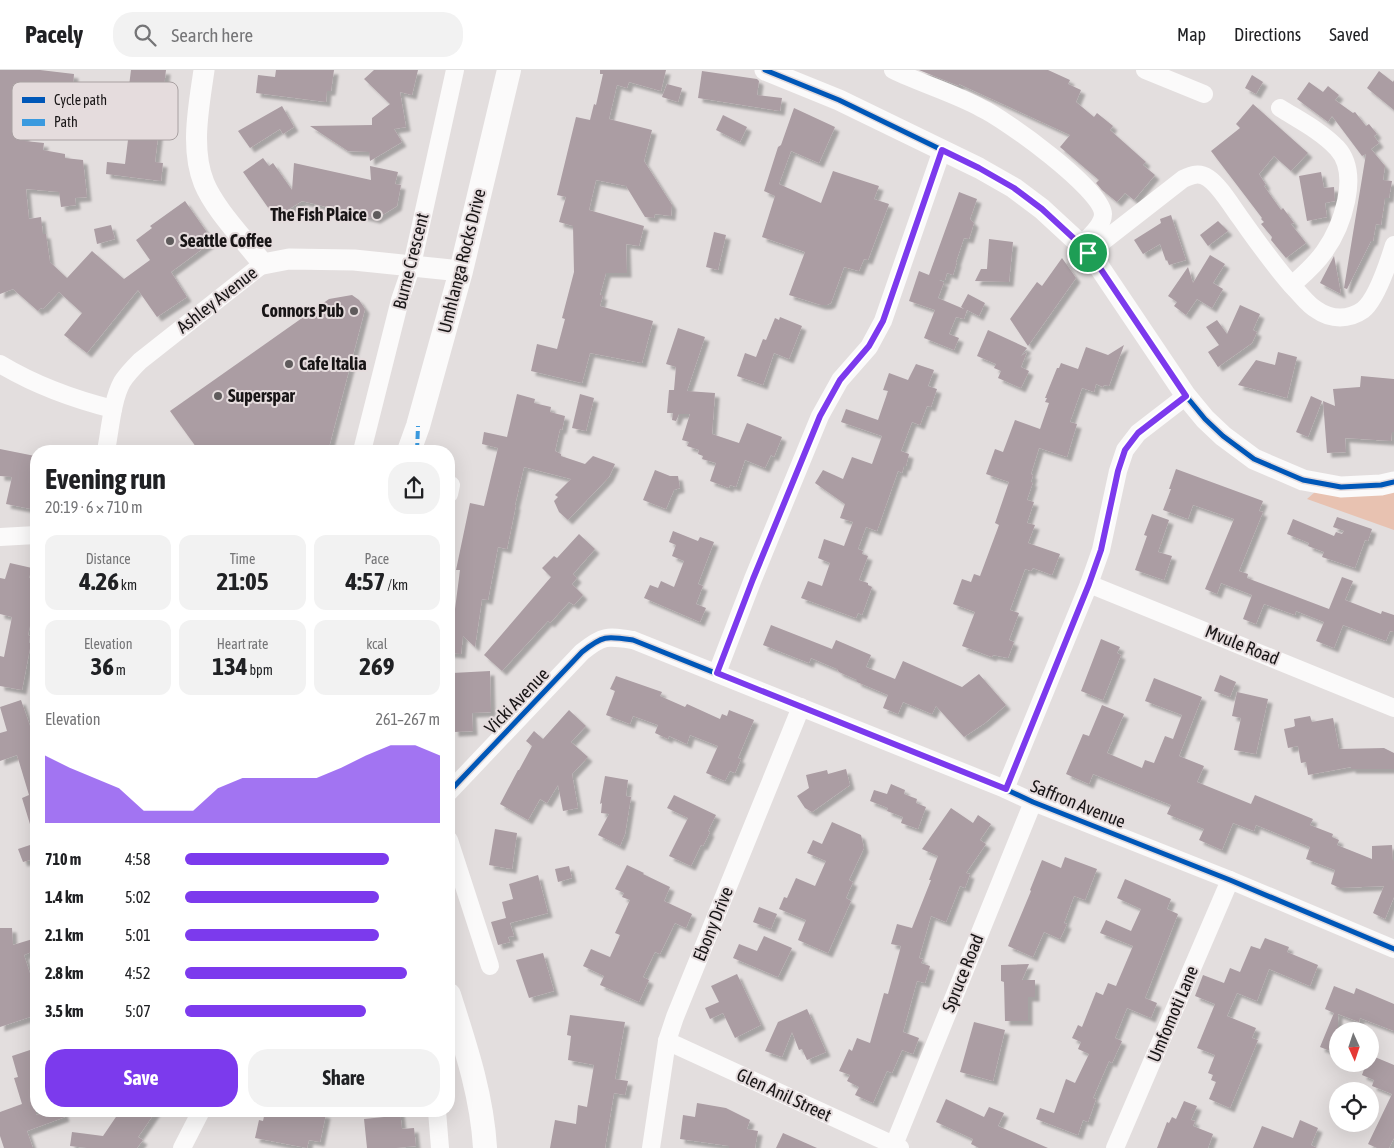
<!DOCTYPE html>
<meta charset="utf-8">
<style>
body{margin:0;font-family:"Asap Condensed",sans-serif;background:#f2f2f2;color:#202124;height:100vh;display:flex;flex-direction:column;font-size:19px;white-space:nowrap}
*{box-sizing:border-box;margin:0}
p{font-size:16px;color:#757577}
.icon{flex:none;width:28px;height:28px;fill:none;stroke:currentColor;stroke-width:2;stroke-linecap:round;stroke-linejoin:round}
.map{position:relative;flex:1;overflow:hidden}
.sheet{position:absolute;left:30px;top:375px;width:425px;height:672px;display:flex;flex-direction:column;background:#fff;border-radius:20px;box-shadow:0 5px 20px #0002}
.sheet>*{flex:none}
.needle{width:32px;rotate:177deg}
.tools{position:absolute;left:1329px;top:952px;display:grid;gap:10px}
.tools a{display:grid;place-items:center;width:50px;height:50px;border-radius:50%;background:#fff;box-shadow:0 5px 20px #0002;font-size:25px}
.pin{position:absolute;display:grid;place-items:center;width:42px;height:42px;color:#fff;margin:-21px;border:2px solid #fff;border-radius:50%;box-shadow:0 1px 5px #0007}
.round{display:grid;place-items:center;flex:none;width:52px;height:52px;border-radius:20px;background:#f2f2f2}
.headline{display:flex;align-items:center;justify-content:space-between;height:85px;padding:0 15px}
h1{font-size:28px;font-weight:700;line-height:38px}
.metrics{display:grid;grid-template-columns:repeat(3,1fr);gap:8px;height:85px;padding:5px 15px}
.metrics div{display:grid;align-content:center;border-radius:12px;background:#f2f2f2;text-align:center}
.metrics b{font-size:25px;font-weight:700}
.metrics small{font-size:14px;font-weight:400}
.metrics p{font-size:14px}
.chart{height:140px;padding:10px 15px}
.chart p{display:flex;justify-content:space-between}
.chart svg{width:100%;height:90px;margin-top:5px;fill:#7c3aed;opacity:.7}
.button{display:flex;gap:10px;margin-top:auto;padding:10px 15px}
.button a{flex:1;height:58px;border-radius:20px;background:#7c3aed;color:#fff;font-size:20px;font-weight:700;line-height:58px;text-align:center}
.button a+a{background:#f2f2f2;color:#202124}
ul{padding:0 15px;list-style:none;font-size:16px}
li{display:grid;grid-template-columns:80px 60px 1fr;align-items:center;height:38px}
li i{height:12px;border-radius:6px;background:#7c3aed}
header{display:flex;align-items:center;gap:30px;box-sizing:border-box;height:70px;padding:0 25px;background:#fff;border-bottom:1px solid #e0e0e0}
header strong{font-size:24px}
nav{display:flex;gap:28px;margin-inline-start:auto;font-size:18px}
.search{width:350px;height:45px;background:#f2f2f2;display:flex;align-items:center;gap:12px;box-sizing:border-box;padding:0 18px;border-radius:20px;color:#757577;font-size:19px}
.map>svg:first-child{display:block}
</style>
<header>
<strong>Pacely</strong>
<div class="search"><svg class="icon" aria-label="search" viewBox="0 0 24 24"><circle cx="10" cy="10" r="6"/><path d="M15 15l6 6"/></svg>Search here</div>
<nav><a>Map</a><a>Directions</a><a>Saved</a></nav>
</header>
<div class="map">
<svg width="1394" height="1078" viewBox="0 0 1394 1078">
<defs>
<filter id="shadow"><feDropShadow dx="4.5" dy="4.5" stdDeviation="1" flood-color="#0004"/></filter>
</defs>
<rect width="100%" height="100%" fill="#e3dede"/>
<polygon fill="#e8c2b1" points="1394,414 1394,460 1307,429 1315,422"/>
<g fill="#ab9da3" filter="url(#shadow)">
<polygon points="0,0 40,0 74,4 72,29 52,27 52,24 27,22 25,53 25,71 44,73 43,80 65,84 65,88 83,90 87,127 75,128 76,135 61,137 59,122 26,119 29,149 41,147 43,164 46,164 50,192 67,208 92,181 124,209 150,190 136,170 152,158 150,156 185,131 213,171 171,202 187,227 157,247 138,220 87,283 64,265 82,243 59,222 43,239 41,238 38,241 13,219 0,224"/>
<polygon points="131,0 166,0 155,92 163,93 161,111 106,104 107,92 125,94 130,54 118,53 121,24 128,24"/>
<polygon points="276,0 334,0 331,21 327,21 326,32 256,23 258,5 275,7"/>
<polygon points="374,0 418,0 412,25 400,22 406,57 394,59 402,72 370,91 369,82 348,81 310,56 372,55 372,48 390,34 364,9"/>
<polygon points="600,0 666,0 661,21 629,12 627,18 617,15 609,49 652,60 644,91 672,135 671,146 655,144 654,148 645,147 626,116 596,110 589,140 644,156 639,176 626,174 627,203 606,203 600,225 603,225 600,236 653,251 642,293 590,283 582,313 531,301 537,274 557,279 565,249 562,248 574,202 573,156 559,152 566,127 557,125 576,47 590,50 594,34 596,35 603,4 600,4"/>
<polygon points="919,0 1048,0 1070,10 1068,14 1081,20 1076,32 1094,47 1097,43 1113,56 1110,60 1146,92 1143,95 1155,105 1134,130 1125,123 1117,132 1102,120 1096,113 1099,110 1060,77 1070,65 959,14 959,16"/>
<polygon points="702,1 757,9 759,11 757,25 782,28 780,41 698,28"/>
<polygon points="1379,1 1393,12 1394,10 1394,40 1367,18"/>
<polygon points="1252,5 1263,12 1256,24 1245,18"/>
<polygon points="1309,12 1323,22 1328,16 1339,25 1335,30 1353,43 1355,42 1366,56 1369,54 1377,64 1374,66 1379,73 1371,79 1385,96 1383,110 1392,111 1389,128 1385,128 1381,155 1376,154 1373,171 1371,171 1347,219 1344,218 1366,84 1362,86 1332,46 1328,52 1297,29"/>
<polygon points="667,14 682,18 678,32 662,27"/>
<polygon points="1253,34 1308,83 1291,101 1274,86 1259,104 1266,115 1264,116 1281,140 1283,138 1294,153 1291,154 1306,173 1286,188 1271,170 1272,167 1261,154 1264,152 1261,149 1262,148 1211,81 1240,58 1236,54"/>
<polygon points="282,36 294,57 283,64 280,59 250,78 238,61"/>
<polygon points="794,38 835,57 819,93 791,81 779,114 821,133 833,101 879,116 874,129 889,134 868,190 864,189 859,201 844,197 831,233 827,235 821,235 789,225 805,182 762,167 775,126 764,121 778,77 781,75"/>
<polygon points="723,45 747,57 740,72 716,60"/>
<polygon points="263,88 269,96 273,93 292,120 294,93 371,110 370,96 398,102 395,114 401,115 397,136 376,149 302,131 286,141 269,139 243,102"/>
<polygon points="1321,102 1324,118 1334,117 1335,131 1325,133 1327,147 1307,151 1299,106"/>
<polygon points="959,122 977,129 970,149 974,153 969,169 964,168 956,192 957,192 953,205 947,203 945,210 939,210 944,212 938,228 964,239 961,237 968,224 985,233 979,246 967,240 964,249 956,247 949,264 959,268 954,280 924,268 935,240 909,231 919,201 929,205"/>
<polygon points="1171,145 1186,190 1169,195 1167,190 1166,191 1160,174 1143,184 1134,170 1161,153 1160,149"/>
<polygon points="1218,151 1228,161 1208,176 1200,165"/>
<polygon points="111,155 115,169 97,174 94,159"/>
<polygon points="714,162 726,165 718,200 706,197"/>
<polygon points="989,169 1013,172 1009,212 975,211 981,199 987,199"/>
<polygon points="1210,185 1225,194 1213,213 1223,219 1212,238 1197,229 1186,245 1174,236 1177,232 1168,226 1188,197 1193,213"/>
<polygon points="1334,186 1341,224 1320,213"/>
<polygon points="1062,188 1076,208 1028,276 1010,249 1037,212 1042,216"/>
<polygon points="352,225 359,230 365,239 328,381 199,381 170,341 329,229"/>
<polygon points="1240,235 1260,244 1253,260 1257,262 1252,273 1218,297 1208,282 1219,275 1206,257 1217,250 1227,264"/>
<polygon points="780,247 802,256 789,289 774,283 763,315 737,306 745,283 756,287 763,269 766,270 775,248 779,250"/>
<polygon points="678,258 705,267 687,321 715,323 712,364 739,373 747,353 782,367 774,387 771,385 765,398 745,390 736,417 730,415 729,418 710,411 716,393 702,389 703,386 698,384 699,380 687,376 689,372 682,370 690,344 679,344 676,351 672,350 673,343 667,343 669,320 674,320 676,297 666,294"/>
<polygon points="988,260 1027,278 1021,286 1027,282 1021,297 1029,301 1021,318 998,308 1001,301 994,298 996,294 977,286"/>
<polygon points="1124,275 1109,316 1104,315 1103,317 1096,314 1094,322 1082,318 1070,352 1077,354 1067,387 1039,378 1031,404 1033,405 1031,412 1033,412 1027,430 1034,432 1027,453 1035,455 1028,473 1060,484 1052,505 1033,498 1031,501 1025,499 1010,540 1019,543 1009,570 1014,572 1008,588 993,585 992,587 962,576 975,542 953,534 962,509 971,512 974,504 980,506 999,455 995,453 1009,412 986,404 995,379 1003,382 1015,350 1040,359 1049,333 1045,332 1047,328 1045,328 1057,298 1059,298 1061,293 1078,299 1086,277 1108,285"/>
<polygon points="1278,282 1297,287 1287,328 1238,315 1256,290 1275,295"/>
<polygon points="916,294 934,300 928,316 937,319 931,337 927,336 920,355 912,352 901,381 909,384 906,396 904,396 902,403 898,401 877,461 866,457 858,479 863,481 862,484 868,486 859,510 868,513 868,515 872,517 862,545 858,543 856,548 801,528 808,511 822,516 830,493 818,488 824,469 844,476 853,452 840,448 845,434 815,413 823,400 843,409 852,387 872,394 882,366 841,352 846,339 878,350 888,321 883,320 889,303 908,310"/>
<polygon points="1361,306 1394,309 1394,362 1392,362 1391,371 1345,368 1346,382 1327,383 1323,331 1335,336 1333,319 1360,317"/>
<polygon points="517,324 535,329 534,333 551,337 550,342 565,346 562,360 560,359 555,381 561,384 561,386 585,394 593,386 615,394 609,407 568,450 559,442 554,431 558,427 555,425 571,409 524,397 515,435 516,435 507,479 498,477 488,530 482,529 475,577 463,566 461,584 449,583 449,564 451,545 453,545 455,539 460,500 456,500 470,433 484,436 498,378 482,374 484,362 507,367"/>
<polygon points="580,324 594,328 586,361 572,358"/>
<polygon points="1311,326 1322,331 1308,367 1296,362"/>
<polygon points="0,379 35,386 32,398 36,398 36,440 6,434 12,407 0,406"/>
<polygon points="1176,399 1263,431 1259,441 1263,442 1239,501 1248,504 1247,508 1329,539 1342,507 1353,511 1345,530 1381,544 1382,541 1394,545 1394,562 1390,561 1386,571 1343,555 1334,578 1316,571 1324,552 1296,541 1295,545 1264,534 1256,554 1243,549 1252,525 1221,513 1217,524 1205,519 1234,449 1193,435 1188,449 1163,440 1171,419 1169,419"/>
<polygon points="655,400 670,406 678,406 680,418 674,420 666,439 643,430"/>
<polygon points="1152,444 1169,450 1158,482 1172,486 1164,510 1135,500 1147,466 1144,465"/>
<polygon points="1337,447 1372,459 1368,471 1365,470 1355,498 1322,487 1324,482 1308,476 1309,473 1287,464 1293,449 1334,466 1336,462 1342,464 1344,461 1333,457"/>
<polygon points="673,461 698,471 700,467 714,472 698,514 703,516 696,534 706,538 700,552 644,528 650,515 658,518 661,511 674,517 684,491 672,486 676,475 669,472"/>
<polygon points="579,464 595,479 573,504 577,508 572,514 583,525 574,535 569,532 550,553 548,551 502,601 484,585 551,507 542,498 554,486 557,488"/>
<polygon points="10,493 32,498 29,508 36,509 36,529 28,565 30,566 29,573 31,573 22,620 0,616 0,586 4,587 12,547 0,544 0,508 5,509"/>
<polygon points="771,555 832,579 836,570 871,585 866,597 895,609 903,591 962,617 979,604 1006,635 985,653 964,667 936,636 932,644 903,632 898,644 883,638 888,625 857,612 857,610 839,602 837,599 811,588 809,593 763,575"/>
<polygon points="1101,569 1120,577 1117,583 1121,585 1103,630 1081,621"/>
<polygon points="490,601 491,642 472,643 473,661 454,662 452,603"/>
<polygon points="1220,605 1236,612 1230,627 1214,621"/>
<polygon points="616,606 662,622 660,626 685,637 687,634 720,649 722,644 727,646 729,640 754,650 738,688 741,689 735,703 730,701 725,711 706,703 718,676 690,665 687,674 669,666 668,669 655,663 658,655 633,646 630,654 606,645 615,621 610,619"/>
<polygon points="1154,608 1202,627 1179,686 1204,696 1197,712 1251,734 1255,725 1313,749 1310,755 1333,764 1332,767 1339,770 1337,775 1372,789 1372,776 1392,775 1393,791 1394,791 1394,827 1385,849 1373,843 1384,816 1340,818 1331,814 1335,800 1306,789 1310,777 1256,755 1254,761 1233,753 1222,780 1199,770 1204,759 1167,744 1171,735 1093,704 1089,714 1066,704 1083,664 1089,666 1102,635 1124,644 1107,683 1142,698 1145,690 1154,693 1165,666 1173,669 1182,645 1145,631"/>
<polygon points="1237,622 1268,629 1256,684 1234,680 1241,648 1232,646"/>
<polygon points="21,630 30,656 36,654 36,764 33,764 22,728 29,725 17,685 0,691 0,663 7,661 0,637"/>
<polygon points="569,640 586,656 571,672 588,687 572,704 578,738 563,741 558,715 547,733 540,729 528,750 500,734 518,700 519,700 532,676 526,671 534,661 543,669"/>
<polygon points="1310,646 1312,652 1333,648 1339,679 1384,678 1394,683 1394,699 1351,699 1351,697 1308,705 1306,692 1301,693 1298,676 1288,678 1284,659 1293,657 1295,656 1294,649"/>
<polygon points="846,699 850,715 812,742 805,738 797,726 809,718 806,705 827,700 828,704"/>
<polygon points="605,706 628,710 626,726 631,727 625,764 620,776 598,765 609,744 601,743 602,733 600,734"/>
<polygon points="891,714 905,720 904,724 917,729 916,733 926,737 918,759 901,753 903,747 887,741 888,738 870,731 874,720 887,724"/>
<polygon points="674,725 716,745 708,761 710,762 703,776 701,775 691,796 669,786 688,748 667,738"/>
<polygon points="951,738 973,753 978,745 991,754 980,770 986,774 966,803 970,804 965,818 960,816 946,852 931,846 919,888 923,889 921,893 930,896 925,913 917,911 903,962 919,968 913,984 902,980 892,1003 887,1001 873,1033 855,1025 859,1017 847,1011 850,1005 839,1001 849,979 852,981 857,968 870,973 884,923 888,924 901,876 891,874 897,854 912,858 931,810 929,810 938,786 922,779"/>
<polygon points="832,752 861,765 864,778 849,810 853,812 846,828 851,831 828,883 798,870 806,850 779,839 784,827 787,828 796,808 815,816 826,791 807,783 813,770 822,774"/>
<polygon points="495,759 517,763 512,799 489,795"/>
<polygon points="36,773 36,788 23,792 18,779"/>
<polygon points="1065,787 1097,799 1085,830 1074,826 1064,853 1067,854 1060,869 1044,862 1033,887 1008,876 1031,821 1030,820 1042,790 1061,798"/>
<polygon points="627,795 644,803 643,804 670,817 664,831 692,844 686,858 675,853 660,884 655,882 643,907 649,910 639,932 600,915 604,906 583,896 591,879 610,887 620,865 615,863 630,830 622,827 624,823 615,819"/>
<polygon points="569,796 572,808 558,812 555,799"/>
<polygon points="538,805 548,843 510,853 514,866 508,867 510,872 498,875 491,852 506,848 502,832 513,829 509,814"/>
<polygon points="1125,809 1171,829 1167,839 1178,844 1145,928 1157,933 1151,948 1127,938 1115,968 1122,971 1112,993 1109,991 1093,1028 1096,1029 1088,1052 1083,1050 1078,1065 1036,1049 1040,1038 1054,1043 1066,1009 1075,1013 1089,984 1078,979 1081,972 1072,968 1078,955 1082,957 1096,922 1103,925 1108,913 1116,916 1133,876 1100,863 1106,850 1131,861 1141,839 1117,828"/>
<polygon points="759,837 777,844 771,859 753,852"/>
<polygon points="0,858 12,858 13,875 36,868 36,880 24,885 36,922 36,945 0,957"/>
<polygon points="764,866 792,878 778,907 733,888 739,874 757,881"/>
<polygon points="1265,868 1289,877 1287,882 1318,895 1310,916 1269,899 1257,931 1237,923 1227,946 1256,958 1252,968 1258,970 1230,1038 1209,1029 1216,1012 1211,1010 1213,1005 1208,1003 1215,985 1197,978 1215,934 1195,926 1203,905 1224,913 1230,898 1240,902 1251,876 1260,879"/>
<polygon points="543,883 554,921 529,928 516,890"/>
<polygon points="1029,894 1022,910 1035,910 1035,927 1028,927 1028,951 1005,951 1004,912 1001,911 1001,895"/>
<polygon points="737,904 761,955 735,968 723,943 710,949 705,938 719,932 711,916"/>
<polygon points="1334,916 1354,924 1356,918 1394,934 1394,961 1360,948 1359,952 1338,944 1338,984 1320,977 1334,943 1325,939"/>
<polygon points="807,939 826,982 807,990 802,979 799,980 792,962 782,987 765,981 778,952"/>
<polygon points="570,945 625,952 615,1009 628,1011 625,1025 614,1023 605,1078 550,1078 555,1050 576,1054 578,1035 587,1037 594,995 568,990 571,966 567,965"/>
<polygon points="974,952 1005,960 993,1011 960,1002"/>
<polygon points="36,978 36,1045 50,1041 63,1041 65,1047 27,1061 33,1078 4,1078 0,1066 0,1042 22,1034 14,1008 18,1007 12,986"/>
<polygon points="1370,985 1394,995 1394,1068 1389,1078 1377,1078 1368,1074 1392,1024 1372,1016 1374,1010 1362,1005 1366,994 1370,994"/>
<polygon points="946,1029 984,1047 989,1037 1004,1043 998,1056 1048,1078 979,1078 971,1074 973,1069 936,1052"/>
<polygon points="1184,1031 1197,1036 1191,1050 1195,1051 1193,1056 1213,1064 1208,1078 1157,1078 1167,1052 1169,1053 1172,1047 1176,1049"/>
<polygon points="697,1033 726,1038 750,1050 747,1059 758,1061 755,1078 729,1078 729,1076 680,1069 683,1045 695,1047"/>
<polygon points="120,1041 156,1041 138,1067 143,1070 137,1078 87,1078 70,1076 72,1062 103,1066"/>
<polygon points="282,1041 313,1041 326,1044 320,1072 309,1070 307,1078 255,1068 259,1050 263,1051 265,1042 281,1044"/>
<polygon points="383,1041 400,1041 402,1059 414,1058 416,1076 396,1078 367,1078 364,1049 384,1047"/>
<polygon points="1300,1050 1318,1058 1311,1075 1317,1078 1253,1078 1262,1056 1293,1068"/>
<polygon points="783,1063 817,1078 776,1078"/>
</g>
<g fill="none" stroke-linecap="round" stroke-linejoin="round">
<g stroke="#fbfafa" stroke-width="18">
<path d="M 893,0 C 922,14 953,23 981,38 C 1005,49 1102,119 1103,144 C 1103,156 1089,167 1081,175"/>
<polyline points="1145,0 1204,24"/>
<path d="M 1280,38 C 1299,50 1321,61 1337,78 C 1361,104 1342,157 1324,182 C 1315,195 1303,205 1292,215"/>
<path d="M 1088,183 L 1183,109 C 1192,105 1199,102 1208,108 C 1219,115 1231,135 1239,146 C 1257,171 1274,196 1295,219 C 1302,226 1308,235 1317,240 C 1331,250 1349,250 1363,240 C 1377,229 1389,191 1394,175"/>
<path d="M 0,294 C 35,315 73,329 113,339"/>
<path d="M 106,381 C 110,361 112,330 122,312 C 127,304 133,298 140,291 L 263,194"/>
<polyline points="362,381 400,230 412,195 455,0"/>
<polyline points="449,424 451,415"/>
<polyline points="0,467 36,465"/>
<polyline points="1089,514 1394,638"/>
<polyline points="717,603 753,509 820,346 840,310 869,277 883,251 942,80"/>
<polyline points="1005,719 1089,514 1101,480 1118,401 1125,380 1138,363 1186,326"/>
<path d="M 449,722 L 582,582 C 603,565 607,566 633,570 L 1005,719 L 1033,732 L 1230,810 L 1394,879"/>
<polyline points="449,770 490,896"/>
<polyline points="667,971 900,1078"/>
<polyline points="437,1041 440,1078"/>
<polyline points="894,1075 1033,732"/>
<polyline points="182,1078 201,1041"/>
<polyline points="651,1078 667,971 675,947 801,637"/>
<polyline points="1115,1078 1230,810"/>
</g>
<g stroke="#fbfafa" stroke-width="21">
<path d="M 204,0 C 199,36 190,78 204,113 C 215,140 245,170 263,194 L 289,189 L 354,190 L 461,201"/>
<polyline points="765,0 839,30 979,98 1014,118 1042,139 1081,175 1100,198 1186,326 1205,349 1223,366 1254,389 1303,410 1341,417 1381,415 1394,412"/>
</g>
<g stroke="#fbfafa" stroke-width="24">
<polyline points="409,381 418,356 461,201 509,0"/>
<path d="M 449,925 C 465,975 482,1025 485,1078"/>
</g>
<polyline stroke="#3b9adf" stroke-width="4" stroke-dasharray="8 4" stroke-linecap="butt" points="417,381 418,356"/>
<defs>
<g id="cycleway">
<polyline points="765,0 839,30 979,98 1014,118 1042,139 1081,175 1100,198 1186,326 1205,349 1223,366 1254,389 1303,410 1341,417 1381,415 1394,412"/>
<path d="M 449,722 L 582,582 C 603,565 607,566 633,570 L 1005,719 L 1033,732 L 1230,810 L 1394,879"/>
</g>
</defs>
<use href="#cycleway" stroke="#e5dcdd" stroke-width="8"/>
<use href="#cycleway" stroke="#0057b8" stroke-width="5"/>
</g>
<g fill="none" stroke-linecap="round" stroke-linejoin="round">
<defs>
<polygon id="route" points="942,80 979,98 1014,118 1042,139 1081,175 1100,198 1186,326 1138,363 1125,380 1118,401 1101,480 1089,514 1006,719 717,603 753,509 820,346 840,310 869,276 883,251"/>
</defs>
<use href="#route" stroke="#fff" stroke-width="10"/>
<use href="#route" stroke="#7c3aed" stroke-width="6"/>
</g>
<g fill="#5f5b5c" stroke="#e5dcdd" stroke-width="2">
<circle cx="377" cy="145" r="5"/>
<circle cx="170" cy="171" r="5"/>
<circle cx="354" cy="241" r="5"/>
<circle cx="289" cy="294" r="5"/>
<circle cx="218" cy="326" r="5"/>
</g>
<g text-anchor="middle" stroke-width="4" stroke-linejoin="round" paint-order="stroke">
<g font-size="18" font-weight="bold" fill="#181516" stroke="#e5dcdd" text-anchor="start">
<text x="367" y="151" text-anchor="end">The Fish Plaice</text>
<text x="180" y="177">Seattle Coffee</text>
<text x="344" y="247" text-anchor="end">Connors Pub</text>
<text x="299" y="300">Cafe Italia</text>
<text x="228" y="332">Superspar</text>
</g>
<g font-size="18" fill="#181516" stroke="#e5dcdd">
<text transform="translate(411 191) rotate(-76)" y="6">Burne Crescent</text>
<text transform="translate(462 191) rotate(-76)" y="6">Umhlanga Rocks Drive</text>
<text transform="translate(217 230) rotate(-38)" y="6">Ashley Avenue</text>
<text transform="translate(1242 575) rotate(22)" y="6">Mvule Road</text>
<text transform="translate(517 631) rotate(-46)" y="6">Vicki Avenue</text>
<text transform="translate(1078 734) rotate(22)" y="6">Saffron Avenue</text>
<text transform="translate(713 854) rotate(-68)" y="6">Ebony Drive</text>
<text transform="translate(963 903) rotate(-68)" y="6">Spruce Road</text>
<text transform="translate(1173 944) rotate(-67)" y="6">Umfomoti Lane</text>
<text transform="translate(784 1025) rotate(25)" y="6">Glen Anil Street</text>
</g>
</g>
<rect x="12" y="12" width="166" height="58" rx="8" fill="#e5dcdd" stroke="#a8a0a1" stroke-width="1"/>
<rect x="22" y="27" width="23" height="6" fill="#0057b8"/>
<rect x="22" y="49" width="23" height="7" fill="#3b9adf"/>
<g font-size="14" fill="#181516">
<text x="54" y="35">Cycle path</text>
<text x="54" y="57">Path</text>
</g>
</svg>
<div class="tools">
<a><svg class="needle" viewBox="-14 -14 28 28"><path d="M0-13l5 13h-10z" fill="#e53935"/><path d="M0 13l5-13h-10z" fill="#757577"/></svg></a>
<a><svg class="icon" aria-label="locate" viewBox="0 0 24 24"><circle cx="12" cy="12" r="6"/><path d="M12 2v4M12 18v4M2 12h4M18 12h4"/></svg></a>
</div>
<div class="pin" style="left:1088px;top:183px;background:#1e9e55"><svg class="icon" aria-label="arrive" viewBox="0 0 24 24"><path d="M6 21V4h12l-3 4 3 4H6"/></svg></div>
<section class="sheet">
<div class="headline"><div><h1>Evening run</h1><p>20:19 · 6 × 710 m</p></div><a class="round"><svg class="icon" aria-label="share" viewBox="0 0 24 24"><path d="M12 15V3M7 8l5-5 5 5M5 13v7h14v-7"/></svg></a></div>
<div class="metrics">
<div><p>Distance</p><b>4.26<small> km</small></b></div>
<div><p>Time</p><b>21:05</b></div>
<div><p>Pace</p><b>4:57<small> /km</small></b></div>
</div>
<div class="metrics">
<div><p>Elevation</p><b>36<small> m</small></b></div>
<div><p>Heart rate</p><b>134<small> bpm</small></b></div>
<div><p>kcal</p><b>269</b></div>
</div>
<div class="chart"><p><span>Elevation</span>261–267 m</p>
<svg viewBox="0 0 160 44" preserveAspectRatio="none"><path d="M0 44V11L10 17L20 22L30 27L40 38L50 38L60 38L70 27L80 22L90 22L100 22L110 22L120 17L130 11L140 6L150 6L160 11V44z"/></svg>
</div>
<ul>
<li><b>710 m</b>4:58<i style="width:80%"></i></li>
<li><b>1.4 km</b>5:02<i style="width:76%"></i></li>
<li><b>2.1 km</b>5:01<i style="width:76%"></i></li>
<li><b>2.8 km</b>4:52<i style="width:87%"></i></li>
<li><b>3.5 km</b>5:07<i style="width:71%"></i></li>
</ul>
<div class="button"><a>Save</a><a>Share</a></div>
</section>
</div>
